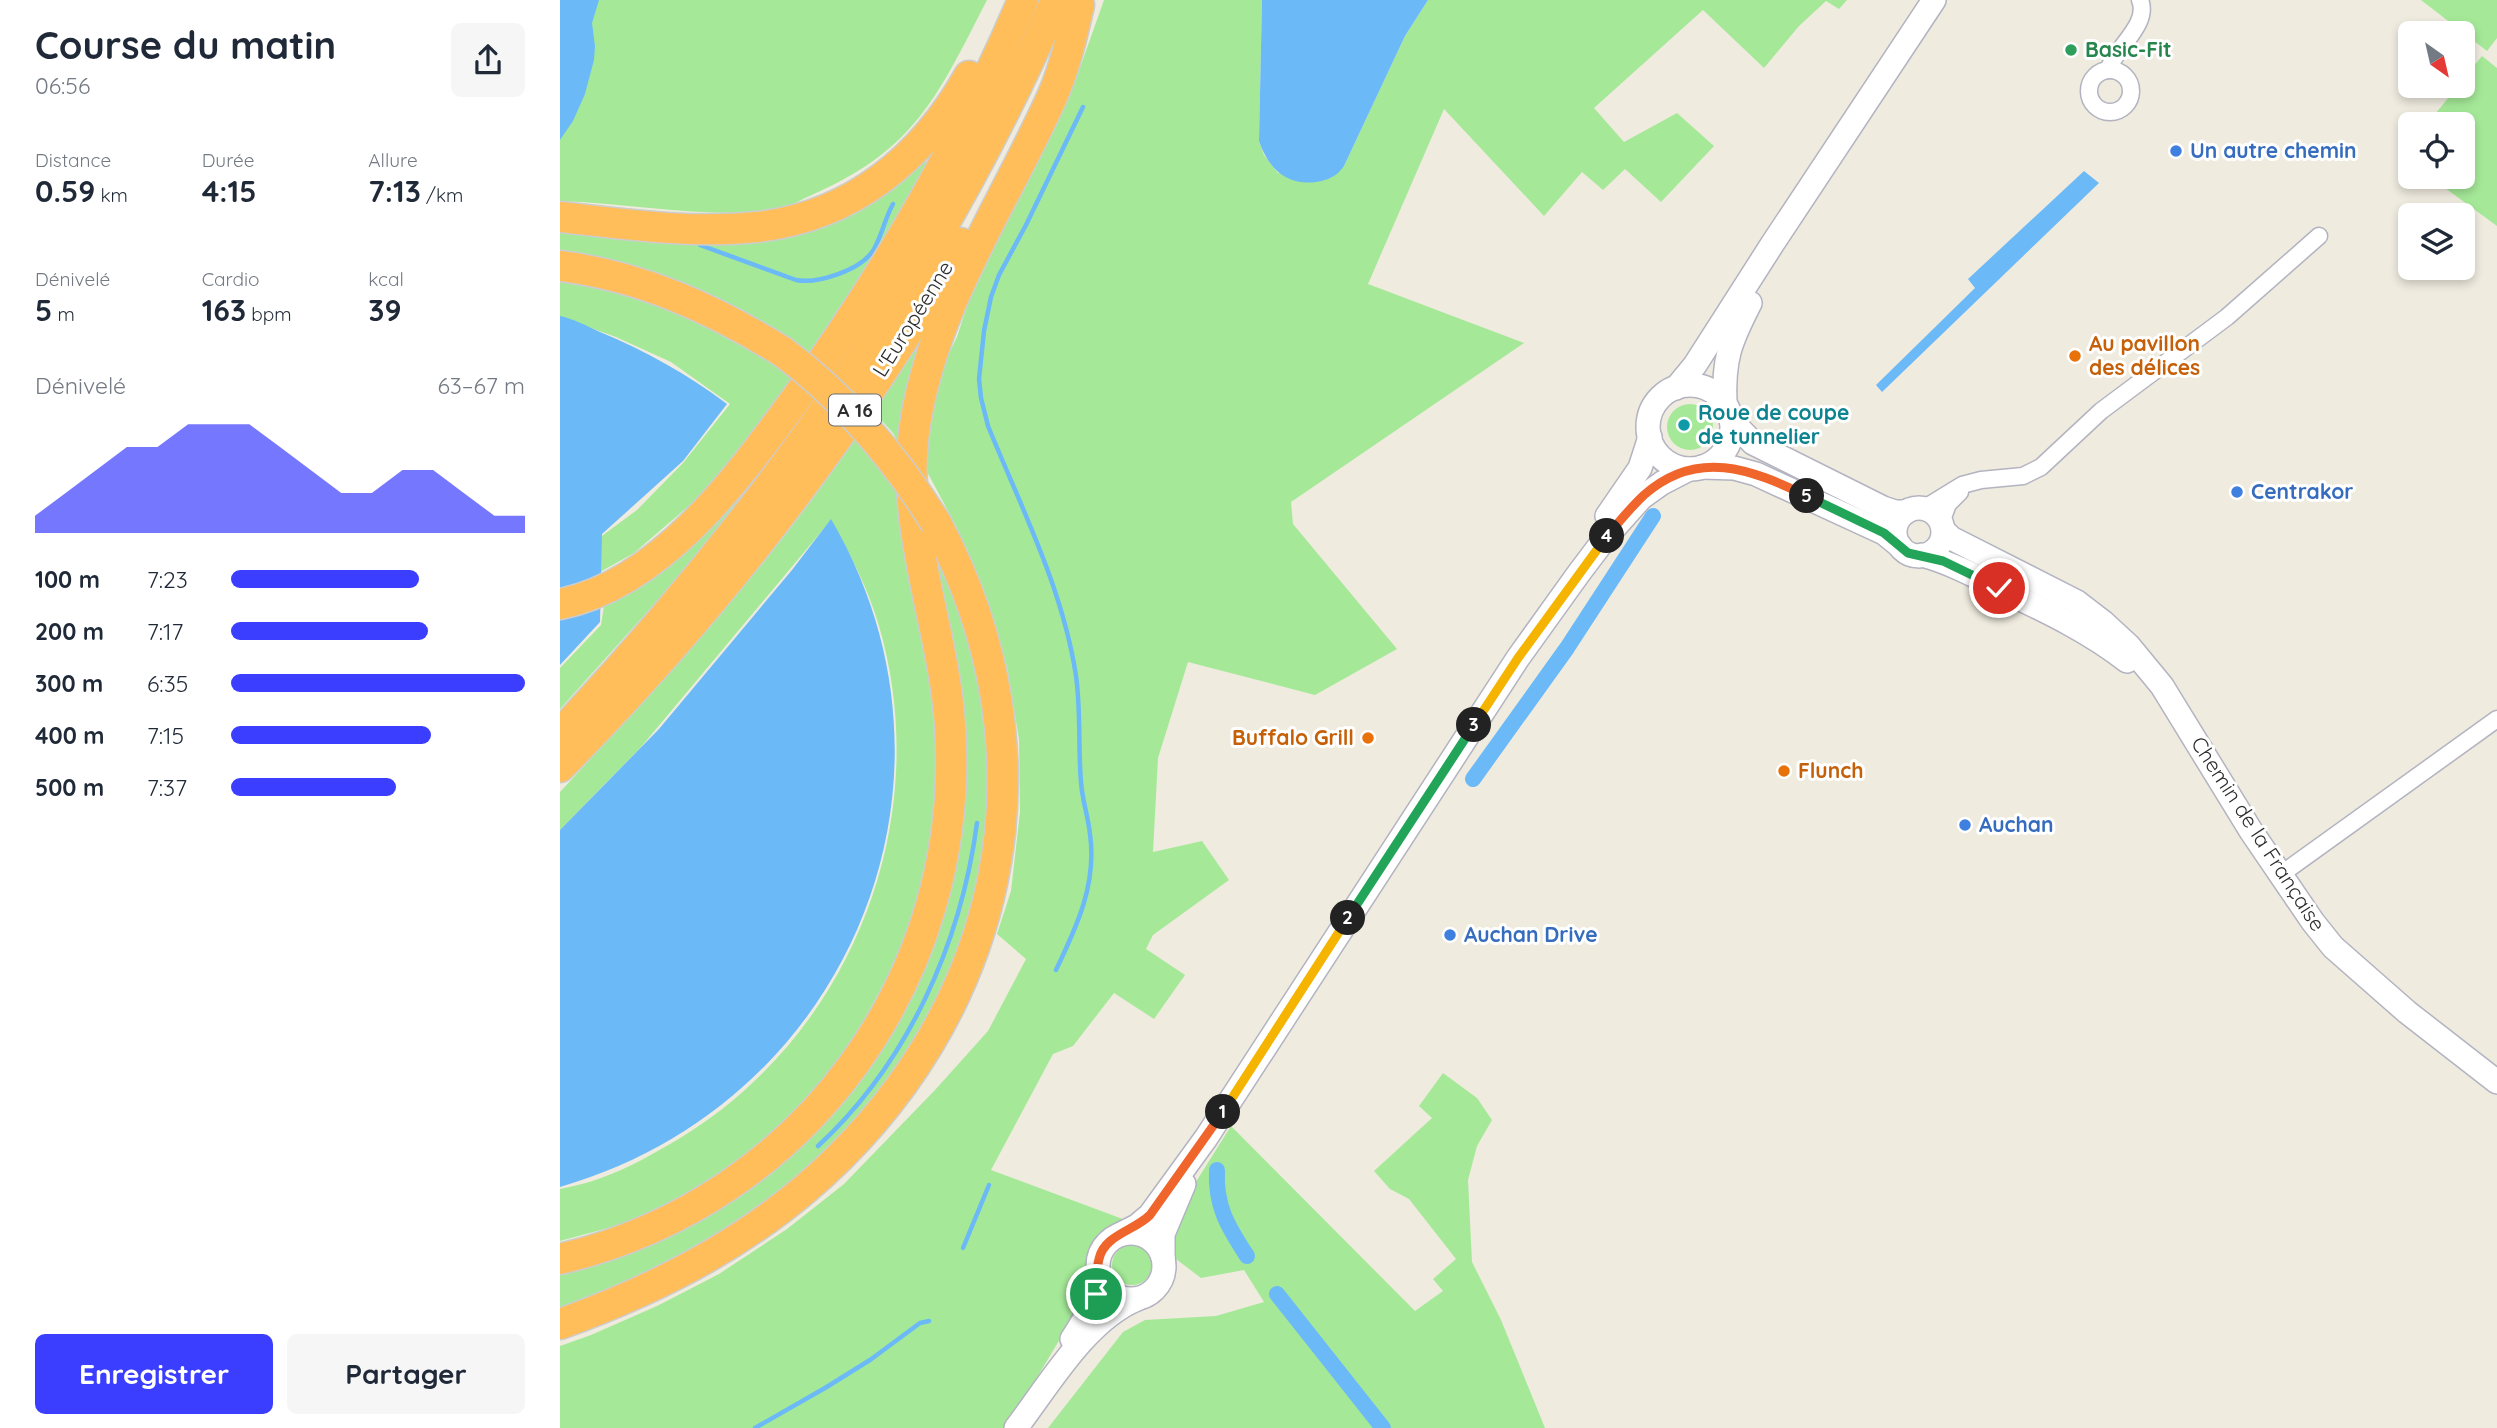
<!DOCTYPE html>
<html lang="fr">
<meta charset="utf-8">
<style>
body{margin:0;font-family:Quicksand,sans-serif;background:#f6f6f7;color:#1f2937;height:100vh;display:flex;flex-direction:column;font-size:26px;white-space:nowrap}
*{box-sizing:border-box;margin:0}
p{font-size:23px;color:#747a83}
.icon{flex:none;width:38px;height:38px;fill:none;stroke:currentColor;stroke-width:2;stroke-linecap:round;stroke-linejoin:round}
.map{position:relative;flex:1;overflow:hidden}
.sheet{display:flex;flex-direction:column;background:#fff;width:560px}
.sheet>*{flex:none}
.needle{width:46px;rotate:146deg}
.tools{position:absolute;left:1838px;top:21px;display:grid;gap:14px}
.tools a{display:grid;place-items:center;width:77px;height:77px;border-radius:10px;background:#fff;box-shadow:0 4px 10px #0003;font-size:35px}
.pin{position:absolute;display:grid;place-items:center;width:60px;height:60px;color:#fff;margin:-30px;border:4px solid #fff;border-radius:50%;box-shadow:0 2px 7px #0007}
.km{position:absolute;width:35px;height:35px;margin:-18px;border-radius:50%;background:#222;color:#fff;font-size:19px;line-height:35px;text-align:center}
.round{display:grid;place-items:center;flex:none;width:74px;height:74px;border-radius:10px;background:#f6f6f7}
.summary{display:flex;align-items:center;justify-content:space-between;height:119px;padding:0 35px}
h1{font-size:38px;font-weight:700;line-height:52px}
.metrics{display:grid;grid-template-columns:repeat(3,1fr);gap:10px;height:119px;padding:7px 35px}
.metrics div{display:grid;align-content:center}
.metrics b{font-size:30px;font-weight:700}
.metrics small{font-size:19px;font-weight:400}
.metrics p{font-size:19px}
.chart{height:196px;padding:14px 35px}
.chart p{display:flex;justify-content:space-between}
.chart svg{width:100%;height:126px;margin-top:7px;fill:#3c3eff;opacity:.7}
.primary-button{display:flex;gap:14px;margin-top:auto;padding:14px 35px}
.primary-button a{flex:1;height:80px;border-radius:10px;background:#3c3eff;color:#fff;font-size:28px;font-weight:700;line-height:80px;text-align:center}
.primary-button a+a{background:#f6f6f7;color:#1f2937}
ul{padding:0 35px;list-style:none;font-size:23px}
li{display:grid;grid-template-columns:112px 84px 1fr;align-items:center;height:52px}
li i{height:18px;border-radius:9px;background:#3c3eff}
main{display:flex;flex:1;min-height:0}
.map>svg:first-child{display:block}
</style>
<main>
<section class="sheet">
<div class="summary"><div><h1>Course du matin</h1><p>06:56</p></div><a class="round"><svg class="icon" aria-label="share" viewBox="0 0 24 24"><path d="M12 15V3M7 8l5-5 5 5M5 13v7h14v-7"/></svg></a></div>
<div class="metrics">
<div><p>Distance</p><b>0.59<small> km</small></b></div>
<div><p>Durée</p><b>4:15</b></div>
<div><p>Allure</p><b>7:13<small> /km</small></b></div>
</div>
<div class="metrics">
<div><p>Dénivelé</p><b>5<small> m</small></b></div>
<div><p>Cardio</p><b>163<small> bpm</small></b></div>
<div><p>kcal</p><b>39</b></div>
</div>
<div class="chart"><p><span>Dénivelé</span>63–67 m</p>
<svg viewBox="0 0 160 44" preserveAspectRatio="none"><path d="M0 44V38L10 30L20 22L30 14L40 14L50 6L60 6L70 6L80 14L90 22L100 30L110 30L120 22L130 22L140 30L150 38L160 38V44z"/></svg>
</div>
<ul>
<li><b>100 m</b>7:23<i style="width:64%"></i></li>
<li><b>200 m</b>7:17<i style="width:67%"></i></li>
<li><b>300 m</b>6:35<i style="width:100%"></i></li>
<li><b>400 m</b>7:15<i style="width:68%"></i></li>
<li><b>500 m</b>7:37<i style="width:56%"></i></li>
</ul>
<div class="primary-button"><a>Enregistrer</a><a>Partager</a></div>
</section>
<div class="map">
<svg width="1937" height="1428" viewBox="0 0 1937 1428">
<rect width="100%" height="100%" fill="#efebdf"/>
<g fill="#a5e998">
<path d="M 0,0 L 427,0 C 379,93 357,148 256,193 C 242,199 226,209 212,212 C 201,215 186,212 175,213 C 116,213 58,203 0,201 Z"/>
<polygon points="544,0 702,0 699,141 704,155 718,173 771,178 784,166 845,36 868,0 1287,0 1279,9 1266,1 1239,26 1204,68 1143,10 1034,108 1064,142 1117,113 1154,146 1101,202 1065,169 1043,190 1022,172 984,216 884,109 808,284 964,343 731,502 733,524 837,649 755,695 628,662 598,758 593,852 642,841 669,880 593,935 586,949 625,975 594,1019 554,993 513,1046 493,1054 431,1170 568,1221 548,1227 535,1241 527,1261 531,1287 457,1411 443,1428 0,1428 0,1346 31,1335 97,1306 159,1274 227,1229 284,1184 375,1090 428,1031 466,959 437,934 451,891 460,812 459,739 447,667 419,579 396,526 364,466 370,391 397,337 408,303 517,76"/>
<polygon points="1861,0 1937,0 1937,38 1927,51"/>
<polygon points="1922,56 1937,68 1937,226 1870,177 1902,177 1902,124 1867,124 1898,86 1902,86 1902,80"/>
<path d="M 361,158 L 372,167 L 253,360 C 205,330 159,297 106,277 C 72,264 36,260 0,254 L 0,225 L 156,239 Z"/>
<polygon points="0,275 75,291 188,343 236,376 145,492 74,553 40,572 39,538 77,510 123,463 170,404 111,362 56,337 0,317"/>
<polygon points="355,348 362,355 341,448 333,433 315,413 319,402"/>
<circle cx="1130" cy="427" r="23"/>
<polygon points="243,405 250,411 150,542 0,709 0,668 41,625 45,599"/>
<path d="M 298,434 L 342,487 L 381,754 L 373,846 L 345,944 L 297,1033 L 269,1075 L 231,1117 L 154,1179 L 112,1203 L 59,1225 L 0,1241 L 0,1189 C 14,1186 28,1183 41,1178 C 67,1169 93,1154 117,1140 C 291,1036 376,821 319,626 C 308,588 290,554 271,520 L 81,747 L 0,830 L 0,792 C 105,678 213,563 298,434 Z"/>
<polygon points="367,522 420,652 435,820 379,1015 264,1161 157,1241 0,1314 0,1268 35,1259 275,1102 394,847"/>
<polygon points="883,1073 917,1098 932,1120 917,1146 908,1180 912,1262 941,1320 985,1428 488,1428 563,1332 585,1320 656,1316 704,1302 684,1270 641,1278 616,1259 614,1238 629,1193 671,1126 855,1311 883,1291 873,1279 896,1259 849,1199 830,1189 814,1171 872,1118 859,1106"/>
<circle cx="572" cy="1265" r="20"/>
</g>
<g fill="#6cb9f7">
<polygon points="0,0 39,0 32,23 35,46 34,60 25,94 13,121 0,140"/>
<path d="M 702,0 L 868,0 L 845,36 L 784,166 C 777,176 769,180 756,182 C 726,186 708,168 699,141 Z"/>
<polygon points="1524,171 1539,183 1322,392 1316,385 1415,288 1408,279"/>
<path d="M 0,316 C 14,319 27,326 40,332 C 86,351 127,374 167,404 L 123,461 L 42,534 L 40,622 L 0,665 Z"/>
<path d="M 271,519 C 424,780 289,1104 0,1187 L 0,830 L 99,729 L 232,570 Z"/>
</g>
<g fill="none" stroke-linecap="round" stroke-linejoin="round">
<g stroke="#6cb9f7" stroke-width="4.5">
<path d="M 140,245 L 236,280 C 258,284 302,270 314,249 C 322,235 325,218 333,204"/>
<path d="M 496,970 C 517,926 537,884 530,834 C 528,816 522,799 521,782 C 518,746 521,711 516,676 C 503,589 461,507 428,426 L 421,398 L 419,379 L 424,331 L 431,297 L 439,275 L 466,225 L 523,107"/>
<path d="M 258,1146 C 348,1063 401,943 417,823"/>
<polyline points="403,1248 429,1185"/>
<polyline points="195,1428 265,1388 310,1360 360,1323 369,1321"/>
</g>
<g stroke="#6cb9f7" stroke-width="16">
<polyline points="913,779 1007,648 1093,516"/>
<path d="M 657,1170 C 655,1206 668,1227 687,1256"/>
<polyline points="717,1294 823,1428"/>
</g>
<defs>
<g id="street">
<path d="M 1548,70 C 1556,47 1590,24 1580,0"/>
<circle cx="1550" cy="91" r="21"/>
<polyline points="1363,509 1402,485 1421,480 1463,476 1481,467 1541,411 1667,317 1759,236"/>
<polyline points="1381,523 1388,504 1400,492"/>
<polyline points="1720,875 1937,719"/>
</g>
<g id="secondary">
<circle cx="1130" cy="427" r="42"/>
<polyline points="1116,388 1135,365 1213,243 1374,0"/>
<path d="M 1165,403 C 1163,359 1170,342 1190,303"/>
<polyline points="1171,420 1193,443 1323,508 1335,512 1346,512"/>
<polyline points="1142,467 1174,468 1196,474 1324,533 1340,546"/>
<circle cx="1359" cy="532" r="24"/>
<polyline points="1047,516 1080,468 1090,437"/>
<polyline points="1383,530 1391,538 1517,602 1543,622 1569,646 1602,686 1691,831 1753,922 1773,947 1847,1012 1937,1082"/>
<path d="M 1362,555 C 1392,563 1419,578 1446,592 C 1488,612 1530,632 1567,661"/>
<circle cx="571" cy="1266" r="33"/>
<polyline points="561,1234 577,1226 590,1215 646,1138 958,658 1019,573 1047,536 1081,498 1102,483 1129,469"/>
<polyline points="603,1257 603,1234 624,1184"/>
<path d="M 512,1339 C 527,1316 538,1298 538,1271"/>
<path d="M 456,1428 C 489,1385 526,1320 577,1299"/>
</g>
<g id="highway">
<path d="M 0,217 C 64,224 132,234 196,227 C 292,217 363,158 409,76"/>
<path d="M 0,266 C 81,276 154,309 223,352"/>
<path d="M 0,604 C 101,584 178,478 235,400 C 325,276 403,141 463,0"/>
<path d="M 0,734 C 204,516 378,275 496,0"/>
<path d="M 0,767 C 154,611 292,434 401,243"/>
<path d="M 0,1259 C 246,1201 407,976 390,725 C 383,624 339,527 355,425 C 373,306 444,204 492,97 C 505,67 512,36 519,5"/>
<path d="M 0,1324 C 87,1293 173,1250 244,1190 C 445,1019 502,758 376,523"/>
</g>
</defs>
<use href="#street" stroke="#b3b3c1" stroke-width="19"/>
<use href="#secondary" stroke="#b3b3c1" stroke-width="26"/>
<use href="#highway" stroke="#cdcdcd" stroke-width="33"/>
<use href="#street" stroke="#fff" stroke-width="16"/>
<use href="#secondary" stroke="#fff" stroke-width="23"/>
<use href="#highway" stroke="#ffbe5a" stroke-width="30"/>
<defs>
<path id="highway-bridge" d="M 223,352 C 286,399 334,456 376,523"/>
</defs>
<use href="#highway-bridge" stroke="#cdcdcd" stroke-width="33" stroke-linecap="butt"/>
<use href="#highway-bridge" stroke="#ffbe5a" stroke-width="30"/>
</g>
<g fill="none" stroke-linecap="round" stroke-linejoin="round">
<defs>
<path id="split-1" d="M 536,1294 C 538,1282 536,1270 539,1259 C 544,1235 574,1231 590,1215 L 663,1112"/>
<polyline id="split-2" points="663,1112 788,918"/>
<polyline id="split-3" points="788,918 914,725"/>
<polyline id="split-4" points="914,725 958,658 1047,536"/>
<path id="split-5" d="M 1047,536 C 1059,522 1070,508 1084,495 C 1137,448 1191,469 1247,496"/>
<polyline id="split-6" points="1247,496 1324,533 1348,553 1383,561 1439,588"/>
</defs>
<use href="#split-1" stroke="#fff" stroke-width="14"/>
<use href="#split-2" stroke="#fff" stroke-width="14"/>
<use href="#split-3" stroke="#fff" stroke-width="14"/>
<use href="#split-4" stroke="#fff" stroke-width="14"/>
<use href="#split-5" stroke="#fff" stroke-width="14"/>
<use href="#split-6" stroke="#fff" stroke-width="14"/>
<use href="#split-1" stroke="#f0652b" stroke-width="9"/>
<use href="#split-2" stroke="#f5b400" stroke-width="9"/>
<use href="#split-3" stroke="#22a559" stroke-width="9"/>
<use href="#split-4" stroke="#f5b400" stroke-width="9"/>
<use href="#split-5" stroke="#f0652b" stroke-width="9"/>
<use href="#split-6" stroke="#22a559" stroke-width="9"/>
</g>
<circle fill="#2e9e5b" stroke="#fff" stroke-width="2.5" cx="1511" cy="50" r="7"/>
<g fill="#3f7fe0" stroke="#fff" stroke-width="2.5">
<circle cx="1616" cy="151" r="7"/>
<circle cx="1677" cy="492" r="7"/>
<circle cx="1405" cy="825" r="7"/>
<circle cx="890" cy="935" r="7"/>
</g>
<g fill="#e8710a" stroke="#fff" stroke-width="2.5">
<circle cx="1515" cy="356" r="7"/>
<circle cx="808" cy="738" r="7"/>
<circle cx="1224" cy="771" r="7"/>
</g>
<circle fill="#0f9aa8" stroke="#fff" stroke-width="2.5" cx="1124" cy="425" r="7"/>
<g text-anchor="middle" stroke-width="6" stroke-linejoin="round" paint-order="stroke">
<rect fill="#fff" stroke="#6c6c6c" stroke-width="2" x="269" y="394.5" width="52" height="31" rx="5"/>
<g font-size="19" font-weight="bold" fill="#2d2d2d">
<text x="295" y="417">A 16</text>
</g>
<g font-size="21" font-weight="bold" fill="#27864d" stroke="#fff" text-anchor="start">
<text x="1525" y="57">Basic-Fit</text>
</g>
<g font-size="21" font-weight="bold" fill="#366cbe" stroke="#fff" text-anchor="start">
<text x="1630" y="158">Un autre chemin</text>
<text x="1691" y="499">Centrakor</text>
<text x="1419" y="832">Auchan</text>
<text x="904" y="942">Auchan Drive</text>
</g>
<g font-size="21" fill="#2d2d2d" stroke="#fff">
<text transform="translate(353 319) rotate(-58)" y="7">L'Européenne</text>
<text transform="translate(1698 834) rotate(57)" y="7">Chemin de la Française</text>
</g>
<g font-size="21" font-weight="bold" fill="#c56008" stroke="#fff" text-anchor="start">
<text x="1529" y="351">Au pavillon<tspan x="1529" dy="24">des délices</tspan></text>
<text x="794" y="745" text-anchor="end">Buffalo Grill</text>
<text x="1238" y="778">Flunch</text>
</g>
<g font-size="21" font-weight="bold" fill="#0d838f" stroke="#fff" text-anchor="start">
<text x="1138" y="420">Roue de coupe<tspan x="1138" dy="24">de tunnelier</tspan></text>
</g>
</g>
</svg>
<div class="tools">
<a><svg class="needle" viewBox="-14 -14 28 28"><path d="M0-13l5 13h-10z" fill="#e53935"/><path d="M0 13l5-13h-10z" fill="#747a83"/></svg></a>
<a><svg class="icon" aria-label="locate" viewBox="0 0 24 24"><circle cx="12" cy="12" r="6"/><path d="M12 2v4M12 18v4M2 12h4M18 12h4"/></svg></a>
<a><svg class="icon" aria-label="layers" viewBox="0 0 24 24"><path d="M12 4l9 5-9 5-9-5zM3 14l9 5 9-5"/></svg></a>
</div>
<div class="pin" style="left:536px;top:1294px;background:#1e9e55"><svg class="icon" aria-label="arrive" viewBox="0 0 24 24"><path d="M6 21V4h12l-3 4 3 4H6"/></svg></div>
<div class="pin" style="left:1439px;top:588px;background:#d93025"><svg class="icon" aria-label="check" viewBox="0 0 24 24"><path d="M5 12l5 5 9-10"/></svg></div>
<b class="km" style="left:663px;top:1112px">1</b>
<b class="km" style="left:788px;top:918px">2</b>
<b class="km" style="left:914px;top:725px">3</b>
<b class="km" style="left:1047px;top:536px">4</b>
<b class="km" style="left:1247px;top:496px">5</b>
</div>
</main>
